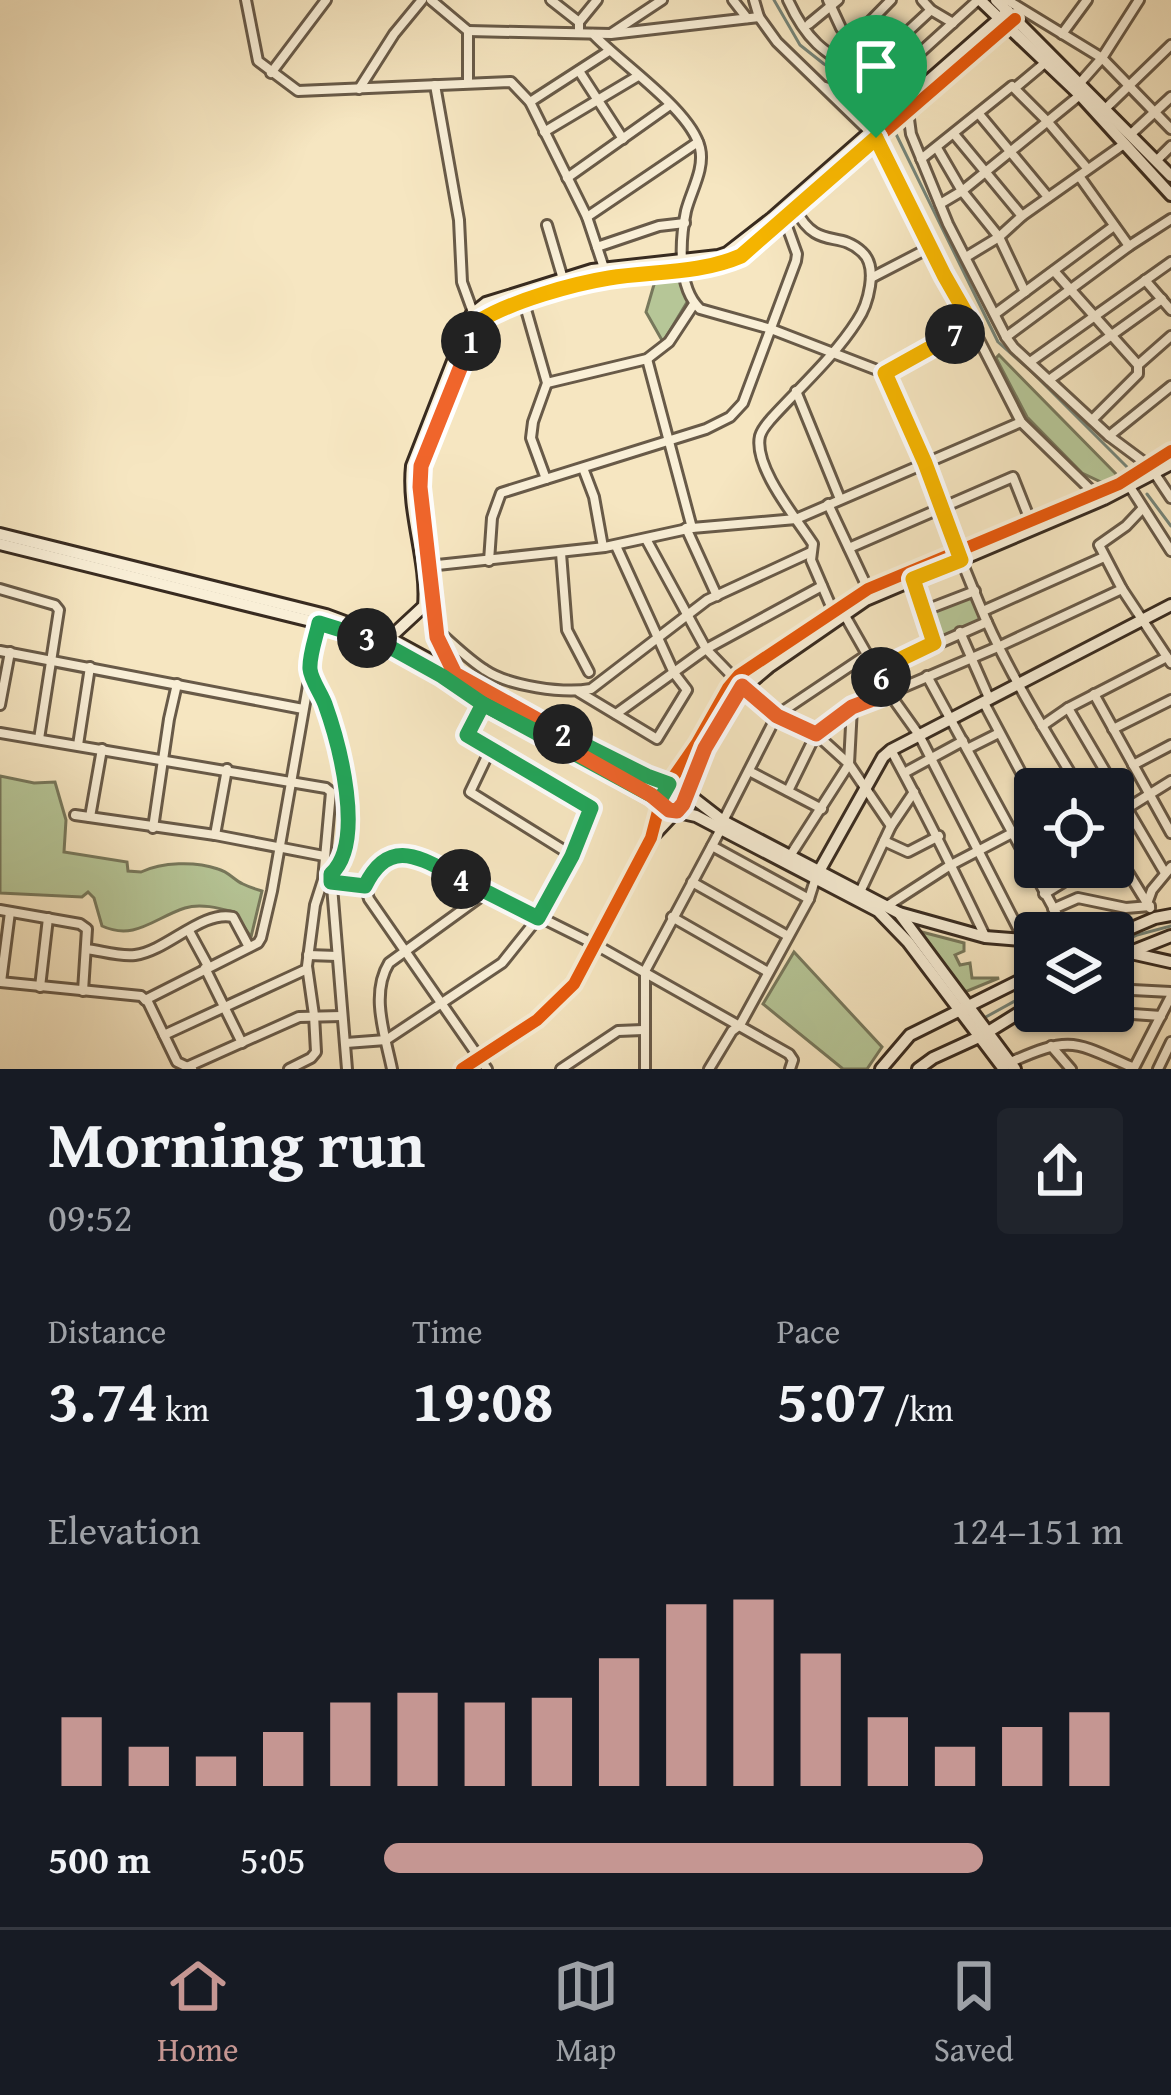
<!DOCTYPE html>
<meta charset="utf-8">
<style>
body{margin:0;font-family:"Gentium Book Plus",serif;background:#20242c;color:#f1f3f6;height:100vh;display:flex;flex-direction:column;font-size:45px;white-space:nowrap}
*{box-sizing:border-box;margin:0}
p{font-size:39px;color:#9ea1a6}
.icon{flex:none;width:66px;height:66px;fill:none;stroke:currentColor;stroke-width:2;stroke-linecap:round;stroke-linejoin:round}
.map{position:relative;height:1069px;overflow:hidden}
.details{display:flex;flex-direction:column;background:#171b24;flex:1}
.details>*{flex:none}
.controls{position:absolute;left:1014px;top:768px;display:grid;gap:24px}
.controls a{display:grid;place-items:center;width:120px;height:120px;border-radius:12px;background:#171b24;box-shadow:0 3px 9px #0004;font-size:60px}
.pin{position:absolute;display:grid;place-items:center;width:102px;height:102px;color:#fff;margin:-123px -51px;border-radius:50% 50% 50% 0;rotate:-45deg;box-shadow:0 0 12px #0007}
.pin .icon{rotate:45deg}
.km{position:absolute;width:60px;height:60px;margin:-30px;border-radius:50%;background:#222;color:#fff;font-size:33px;line-height:60px;text-align:center}
.round{display:grid;place-items:center;flex:none;width:126px;height:126px;border-radius:12px;background:#20242c}
.head{display:flex;align-items:center;justify-content:space-between;height:204px;padding:0 48px}
h1{font-size:66px;font-weight:800;line-height:90px}
.stats{display:grid;grid-template-columns:repeat(3,1fr);gap:18px;height:204px;padding:12px 48px}
.stats div{display:grid;align-content:center}
.stats b{font-size:60px;font-weight:800}
.stats small{font-size:33px;font-weight:400}
.stats p{font-size:33px}
.chart{height:336px;padding:24px 48px}
.chart p{display:flex;justify-content:space-between}
.chart svg{width:100%;height:216px;margin-top:12px;stroke:#c59692;stroke-width:6}
ul{padding:0 48px;list-style:none;font-size:39px}
li{display:grid;grid-template-columns:192px 144px 1fr;align-items:center;height:90px}
li i{height:30px;border-radius:15px;background:#c59692}
.tabs{display:flex;justify-content:space-around;align-items:center;height:168px;border-top:3px solid #363941;background:#171b24;font-size:33px;color:#9ea1a6}
.tabs a{display:grid;justify-items:center;gap:6px}
.tabs .selected{color:#c59692}
.map>svg:first-child{display:block}
</style>
<div class="map">
<svg width="1171" height="1069" viewBox="0 0 1171 1069">
<rect width="100%" height="100%" fill="#f6e6c1"/>
<filter id="stains"><feTurbulence type="fractalNoise" baseFrequency=".00167" numOctaves="4"/><feColorMatrix values="0 0 0 0 .2 0 0 0 0 .09 0 0 0 0 .02 0 0 0 .5 -.17"/></filter>
<radialGradient id="worn" r=".72"><stop offset=".6" stop-color="#630" stop-opacity="0"/><stop offset="1" stop-color="#630" stop-opacity=".3"/></radialGradient>
<g fill="#b6c697" stroke="#77785c" stroke-width="3">
<polygon points="681,275 689,299 663,342 646,312 655,281"/>
<polygon points="999,355 1120,478 1109,483 1101,482 1082,473 1027,417 996,358"/>
<polygon points="975,593 986,618 940,637 935,636 928,612"/>
<path d="M 0,776 L 34,783 L 55,782 L 66,820 L 64,852 L 127,862 L 128,871 L 141,872 C 162,862 195,861 218,869 C 229,872 234,880 243,884 C 249,887 255,889 262,891 L 251,937 L 234,912 C 219,908 200,903 185,908 C 154,918 135,941 102,926 L 94,898 L 88,892 L 82,897 L 0,893 Z"/>
<polygon points="918,931 964,943 964,951 955,955 960,965 970,963 972,978 999,978 965,992"/>
<polygon points="794,952 882,1047 867,1069 843,1069 763,1004"/>
</g>
<g fill="none" stroke-linecap="round" stroke-linejoin="round">
<g stroke="#758478" stroke-width="3">
<polyline points="774,0 800,45 824,64 864,88 884,111"/>
<polyline points="1014,0 1024,6"/>
<polyline points="1033,11 1061,27"/>
<polyline points="896,134 998,342 1032,372 1127,467"/>
<polyline points="1147,494 1171,526"/>
<polyline points="1117,945 1137,935 1171,926"/>
<polyline points="984,1018 1035,990"/>
</g>
<defs>
<g id="street">
<polyline points="246,0 258,61 298,91 511,82 530,102 587,217 604,268"/>
<polyline points="431,0 468,31 468,82"/>
<polyline points="551,0 579,22"/>
<polyline points="733,0 747,18"/>
<polyline points="754,0 759,17 777,42 876,138 1021,422 1095,494"/>
<path d="M 788,0 C 810,48 829,54 871,80 C 883,88 889,97 903,102"/>
<polyline points="828,0 841,28 908,97"/>
<polyline points="922,0 931,10 953,23"/>
<polyline points="1007,0 1102,58 1171,129"/>
<polyline points="809,24 838,0"/>
<polyline points="468,31 611,34 759,17"/>
<polyline points="579,33 579,22 597,0"/>
<polyline points="612,33 662,0"/>
<path d="M 593,34 C 621,64 691,110 700,148 C 705,169 691,191 686,211 C 680,240 677,287 700,309 L 771,329 L 885,373 C 921,454 951,538 986,620 C 1012,678 1047,734 1080,789"/>
<polyline points="1062,34 1087,0"/>
<polyline points="853,39 891,0"/>
<polyline points="875,62 931,10"/>
<polyline points="579,71 623,139"/>
<polyline points="271,73 326,0"/>
<polyline points="891,79 978,0"/>
<polyline points="1080,83 1102,58 1139,0"/>
<polyline points="435,85 459,220 462,282 478,326"/>
<polyline points="825,87 853,98 864,109 861,122"/>
<polyline points="1015,88 1046,62"/>
<polyline points="359,89 394,34 422,0"/>
<polyline points="530,102 609,51"/>
<polyline points="1106,108 1171,45"/>
<polyline points="908,112 911,134 948,224 1006,337 1014,348 1109,436 1148,465"/>
<polyline points="979,114 1048,197"/>
<polyline points="544,132 638,76"/>
<polyline points="954,134 1022,216"/>
<polyline points="1131,134 1171,97"/>
<polyline points="937,148 962,191 999,237 1025,292"/>
<polyline points="921,159 1012,86 1047,121 1087,168"/>
<polyline points="1156,161 1171,146"/>
<polyline points="1079,176 1129,246"/>
<polyline points="567,178 670,105"/>
<polyline points="940,204 962,191 1080,95"/>
<path d="M 795,209 C 818,252 838,229 862,252 C 879,267 868,305 857,321 C 834,357 799,388 771,419 C 766,425 762,429 760,436 C 753,467 797,519 813,544 L 811,560 L 833,611"/>
<polyline points="587,217 698,142"/>
<polyline points="547,225 563,279"/>
<polyline points="597,247 659,226 685,223"/>
<polyline points="966,257 999,237 1022,216 1124,144"/>
<polyline points="1054,271 1138,365"/>
<polyline points="871,278 931,247"/>
<polyline points="1145,280 1171,310"/>
<polyline points="523,299 547,383 533,422 531,438 546,479"/>
<polyline points="995,314 1114,226"/>
<polyline points="1006,337 1129,246 1171,219"/>
<polyline points="647,359 692,528"/>
<polyline points="1030,362 1171,262"/>
<polyline points="885,373 972,324"/>
<polyline points="1049,380 1162,299"/>
<polyline points="547,383 647,359 669,342 694,304"/>
<polyline points="796,391 840,499"/>
<polyline points="1092,420 1138,374 1138,365 1171,336"/>
<polyline points="1109,436 1171,386"/>
<polyline points="583,468 594,497 603,547"/>
<polyline points="1155,474 1171,498"/>
<polyline points="1130,487 1171,551"/>
<polyline points="828,504 868,589"/>
<polyline points="1143,508 1126,526 1099,545 1122,589 1171,663"/>
<polyline points="686,528 717,596"/>
<polyline points="646,539 706,649 735,679"/>
<polyline points="849,548 1013,477 1030,520"/>
<polyline points="561,553 567,630 589,672"/>
<polyline points="489,561 492,518 501,493 706,429 730,417 743,403 796,261 797,254 784,218"/>
<polyline points="428,566 605,547 692,528 796,519 1021,422"/>
<polyline points="912,579 935,643"/>
<polyline points="0,589 55,605 59,610 39,739"/>
<polyline points="923,611 975,591"/>
<polyline points="983,611 1104,557"/>
<polyline points="844,614 889,693 919,735 1024,940"/>
<path d="M 439,632 C 454,645 469,660 485,670 C 509,686 563,694 591,689 L 707,600 L 811,552"/>
<polyline points="960,632 989,698"/>
<polyline points="0,651 303,709"/>
<path d="M 310,670 C 333,720 377,838 324,879"/>
<polyline points="878,670 987,622"/>
<polyline points="927,676 1067,933"/>
<polyline points="742,686 777,715 816,734 849,764 891,826"/>
<polyline points="579,692 657,739 687,690 674,673 616,546"/>
<polyline points="1094,694 1171,833"/>
<polyline points="984,703 1035,799"/>
<polyline points="0,705 10,652"/>
<polyline points="1068,708 1165,873"/>
<polyline points="616,714 706,649 822,586"/>
<polyline points="1042,726 1068,708 1167,657"/>
<polyline points="1113,729 1171,700"/>
<polyline points="0,733 326,788 331,792 323,880 315,905 307,966 314,1015 316,1052 311,1058 289,1069"/>
<polyline points="78,745 90,667"/>
<polyline points="491,748 470,792 573,856"/>
<polyline points="967,749 999,733"/>
<path d="M 891,750 C 925,812 955,873 985,936"/>
<polyline points="1133,765 1171,745"/>
<polyline points="749,771 822,809"/>
<polyline points="904,773 963,741"/>
<polyline points="788,791 816,734 838,715 1000,646 1122,589"/>
<polyline points="75,815 215,835 324,856"/>
<polyline points="90,817 102,749"/>
<polyline points="1113,817 1171,781"/>
<polyline points="723,821 777,715 868,654"/>
<polyline points="153,828 169,719 177,684"/>
<polyline points="215,835 227,769"/>
<polyline points="884,841 908,852 939,836"/>
<polyline points="712,846 809,899"/>
<polyline points="1113,848 1150,908"/>
<polyline points="790,856 849,764 852,707"/>
<polyline points="331,874 347,1069"/>
<polyline points="331,882 365,886"/>
<polyline points="692,882 788,936"/>
<polyline points="860,892 891,826 914,792"/>
<polyline points="1044,894 1088,867"/>
<polyline points="1148,901 1152,890 1171,867"/>
<polyline points="887,906 949,866 1035,821"/>
<polyline points="1053,909 1078,898 1126,908 1150,906"/>
<polyline points="0,910 80,924 87,929 83,991"/>
<polyline points="672,917 768,972"/>
<polyline points="189,931 208,966"/>
<path d="M 87,949 C 102,951 120,957 135,955 C 167,951 202,910 233,917 L 249,947"/>
<polyline points="308,955 337,956"/>
<polyline points="205,968 242,1043"/>
<polyline points="0,982 141,996 148,1002 177,1062 192,1069"/>
<polyline points="1,982 10,912"/>
<polyline points="40,987 48,918"/>
<polyline points="1113,989 1171,992"/>
<polyline points="145,1000 258,943 261,938 272,891 319,623"/>
<polyline points="1090,1011 1161,1016"/>
<polyline points="164,1035 307,969"/>
<polyline points="346,1043 386,1040 502,963 538,918 573,856 591,808 467,735 483,703"/>
<polyline points="1051,1046 1071,1069"/>
<path d="M 1011,1062 C 1072,1035 1074,1042 1134,1068"/>
<polyline points="187,1067 299,1017 342,1016"/>
<polyline points="1134,1068 1171,996"/>
<path d="M 392,1069 C 385,1035 370,994 389,963 L 487,892"/>
<path d="M 487,1069 L 369,899 L 365,886 C 375,865 387,857 411,853 L 596,945 L 789,1054 L 793,1060 L 790,1069"/>
<polyline points="561,1069 618,1031 643,1030"/>
<polyline points="645,1069 645,971 721,829"/>
<polyline points="709,1069 732,1031 740,1025 809,899 815,880"/>
<polyline points="1158,1069 1171,1042"/>
</g>
<g id="secondary">
<polyline points="980,0 1080,95 1171,195"/>
<polyline points="996,0 1171,176"/>
<polyline points="0,534 326,615 393,640 589,747 661,782 678,786 723,821 899,913 1015,1069"/>
<polyline points="0,544 319,623 388,646 443,676 483,703 651,795 669,810 696,816 878,911 908,942 1004,1069"/>
<path d="M 383,636 L 396,632 L 424,606 C 428,560 407,513 412,466 L 471,315 L 486,303 L 592,270 L 718,256 L 727,253 L 772,218 L 1008,11"/>
<path d="M 453,671 L 438,637 L 420,487 L 421,467 L 481,320 C 514,301 580,282 618,277 C 659,272 703,272 741,256 L 1015,19"/>
<polyline points="652,837 683,804 705,748 738,693 769,667 866,600 1104,499 1171,464"/>
<polyline points="818,873 883,757 891,750 1171,605"/>
<polyline points="899,913 985,937 1035,941"/>
<polyline points="1113,936 1155,918 1171,915"/>
<polyline points="1113,949 1171,962"/>
<polyline points="1113,959 1171,936"/>
<polyline points="988,1032 1035,1003"/>
<polyline points="462,1069 537,1020 574,984 651,838 663,792 697,743 728,688 739,675 868,589 1119,484 1171,451"/>
<polyline points="881,1069 910,1035 1035,973"/>
<polyline points="918,1069 933,1058 979,1037"/>
</g>
</defs>
<use href="#street" stroke="#685a48" stroke-width="14"/>
<use href="#secondary" stroke="#382b20" stroke-width="16"/>
<use href="#street" stroke="#f9efd7" stroke-width="8"/>
<use href="#secondary" stroke="#f9efd7" stroke-width="10"/>
<defs>
<g id="cycleway">
<path d="M 455,674 L 438,637 L 420,487 L 421,467 L 481,320 C 514,301 580,282 618,277 C 659,272 703,272 741,256 L 1015,19"/>
<polyline points="462,1069 537,1020 574,984 651,838 663,792 697,743 728,688 739,675 868,589 1119,484 1171,451"/>
</g>
</defs>
<use href="#cycleway" stroke="#f9efd7" stroke-width="20"/>
<use href="#cycleway" stroke="#e8590c" stroke-width="12"/>
</g>
<g fill="none" stroke-linecap="round" stroke-linejoin="round">
<defs>
<path id="split-1" d="M 471,341 L 481,320 C 513,301 572,284 609,278 C 653,271 699,274 741,256 L 876,138"/>
<polyline id="split-2" points="471,341 421,466 420,487 437,637 455,674 563,734"/>
<polyline id="split-3" points="367,638 388,646 442,676 483,704 660,800 669,784 647,776 563,734"/>
<path id="split-4" d="M 367,638 L 319,623 C 316,637 309,656 310,669 C 311,680 321,693 325,704 C 339,743 366,842 331,874 L 331,882 L 365,886 C 390,834 423,860 461,879"/>
<polyline id="split-5" points="461,879 538,918 572,856 591,808 467,735 483,704 557,742"/>
<polyline id="split-6" points="557,742 651,795 669,810 677,811 683,804 705,748 742,686 777,716 816,734 852,707 889,693 881,677"/>
<polyline id="split-7" points="881,677 878,670 934,643 913,579 961,560 925,463 885,373 955,334"/>
<polyline id="split-8" points="876,138 944,275 972,324 955,334"/>
</defs>
<use href="#split-1" stroke="#fff" stroke-width="24"/>
<use href="#split-2" stroke="#fff" stroke-width="24"/>
<use href="#split-3" stroke="#fff" stroke-width="24"/>
<use href="#split-4" stroke="#fff" stroke-width="24"/>
<use href="#split-5" stroke="#fff" stroke-width="24"/>
<use href="#split-6" stroke="#fff" stroke-width="24"/>
<use href="#split-7" stroke="#fff" stroke-width="24"/>
<use href="#split-8" stroke="#fff" stroke-width="24"/>
<use href="#split-1" stroke="#f5b400" stroke-width="15"/>
<use href="#split-2" stroke="#f0652b" stroke-width="15"/>
<use href="#split-3" stroke="#22a559" stroke-width="15"/>
<use href="#split-4" stroke="#22a559" stroke-width="15"/>
<use href="#split-5" stroke="#22a559" stroke-width="15"/>
<use href="#split-6" stroke="#f0652b" stroke-width="15"/>
<use href="#split-7" stroke="#f5b400" stroke-width="15"/>
<use href="#split-8" stroke="#f5b400" stroke-width="15"/>
</g>
<rect width="100%" height="100%" filter="url(#stains)"/>
<rect width="100%" height="100%" fill="url(#worn)"/>
</svg>
<div class="controls">
<a><svg class="icon" aria-label="locate" viewBox="0 0 24 24"><circle cx="12" cy="12" r="6"/><path d="M12 2v4M12 18v4M2 12h4M18 12h4"/></svg></a>
<a><svg class="icon" aria-label="layers" viewBox="0 0 24 24"><path d="M12 4l9 5-9 5-9-5zM3 14l9 5 9-5"/></svg></a>
</div>
<div class="pin" style="left:876px;top:138px;background:#1e9e55"><svg class="icon" aria-label="arrive" viewBox="0 0 24 24"><path d="M6 21V4h12l-3 4 3 4H6"/></svg></div>
<b class="km" style="left:471px;top:341px">1</b>
<b class="km" style="left:563px;top:734px">2</b>
<b class="km" style="left:367px;top:638px">3</b>
<b class="km" style="left:461px;top:879px">4</b>
<b class="km" style="left:881px;top:677px">6</b>
<b class="km" style="left:955px;top:334px">7</b>
</div>
<section class="details">
<div class="head"><div><h1>Morning run</h1><p>09:52</p></div><a class="round"><svg class="icon" aria-label="share" viewBox="0 0 24 24"><path d="M12 15V3M7 8l5-5 5 5M5 13v7h14v-7"/></svg></a></div>
<div class="stats">
<div><p>Distance</p><b>3.74<small> km</small></b></div>
<div><p>Time</p><b>19:08</b></div>
<div><p>Pace</p><b>5:07<small> /km</small></b></div>
</div>
<div class="chart"><p><span>Elevation</span>124–151 m</p>
<svg viewBox="0 0 160 44" preserveAspectRatio="none"><path d="M5 44V30M15 44V36M25 44V38M35 44V33M45 44V27M55 44V25M65 44V27M75 44V26M85 44V18M95 44V7M105 44V6M115 44V17M125 44V30M135 44V36M145 44V32M155 44V29"/></svg>
</div>
<ul>
<li><b>500 m</b>5:05<i style="width:81%"></i></li>
</ul>
</section>
<nav class="tabs">
<a class="selected"><svg class="icon" aria-label="home" viewBox="0 0 24 24"><path d="M3 11l9-7 9 7M6 9v11h12V9"/></svg>Home</a>
<a><svg class="icon" aria-label="map" viewBox="0 0 24 24"><path d="M3 6l6-2 6 2 6-2v14l-6 2-6-2-6 2zM9 4v14M15 6v14"/></svg>Map</a>
<a><svg class="icon" aria-label="saved" viewBox="0 0 24 24"><path d="M7 4h10v16l-5-4-5 4z"/></svg>Saved</a>
</nav>
